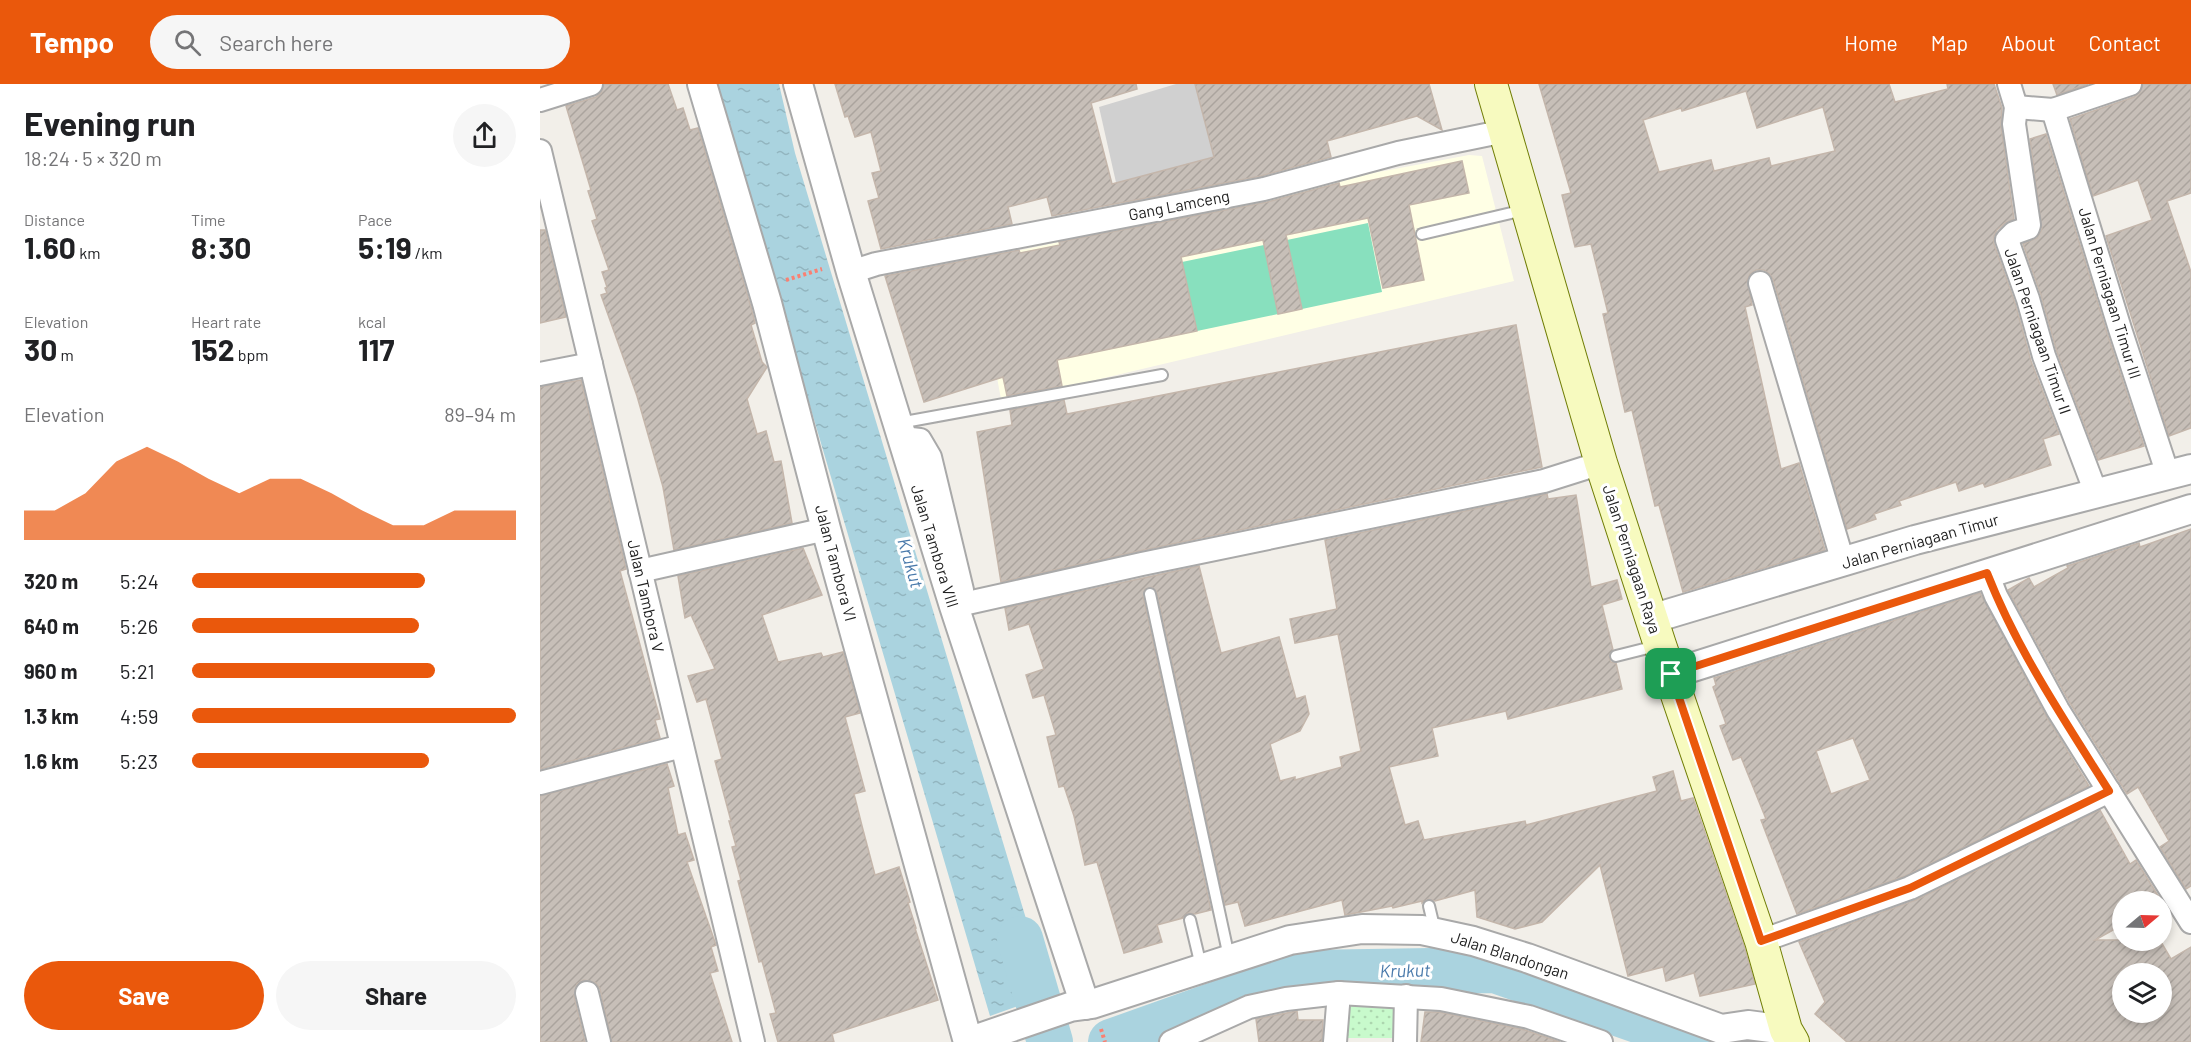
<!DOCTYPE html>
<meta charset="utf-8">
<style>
body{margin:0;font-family:Barlow,sans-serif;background:#f6f6f6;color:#202124;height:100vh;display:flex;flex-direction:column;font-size:22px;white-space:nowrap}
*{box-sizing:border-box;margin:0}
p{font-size:20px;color:#757577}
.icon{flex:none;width:33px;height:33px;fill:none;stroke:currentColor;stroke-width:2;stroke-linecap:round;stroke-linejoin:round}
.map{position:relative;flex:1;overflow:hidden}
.drawer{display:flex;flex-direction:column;background:#fff;width:540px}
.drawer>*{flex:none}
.needle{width:39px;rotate:71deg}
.controls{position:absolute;left:1572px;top:807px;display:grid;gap:12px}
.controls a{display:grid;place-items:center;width:60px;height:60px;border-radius:50%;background:#fff;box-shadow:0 3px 9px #0003;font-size:30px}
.pin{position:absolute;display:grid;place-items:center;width:51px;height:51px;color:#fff;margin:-26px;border-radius:12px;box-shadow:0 3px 9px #0006}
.round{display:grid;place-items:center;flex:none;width:63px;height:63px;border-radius:32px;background:#f6f6f6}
.overview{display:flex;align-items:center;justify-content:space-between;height:102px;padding:0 24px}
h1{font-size:33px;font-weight:700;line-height:45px}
.metrics{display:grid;grid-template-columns:repeat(3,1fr);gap:9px;height:102px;padding:6px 24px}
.metrics div{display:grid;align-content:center}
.metrics b{font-size:30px;font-weight:700}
.metrics small{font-size:16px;font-weight:400}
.metrics p{font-size:16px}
.chart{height:168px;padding:12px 24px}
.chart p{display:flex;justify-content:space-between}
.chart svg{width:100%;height:108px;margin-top:6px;fill:#ea580c;opacity:.7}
.action{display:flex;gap:12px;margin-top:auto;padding:12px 24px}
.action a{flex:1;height:69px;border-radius:36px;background:#ea580c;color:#fff;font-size:24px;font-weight:700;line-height:69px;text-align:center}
.action a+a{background:#f6f6f6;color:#202124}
ul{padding:0 24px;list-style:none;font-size:20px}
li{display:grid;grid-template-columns:96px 72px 1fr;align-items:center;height:45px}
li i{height:15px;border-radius:8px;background:#ea580c}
header{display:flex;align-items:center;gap:36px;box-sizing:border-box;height:84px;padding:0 30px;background:#ea580c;color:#fff}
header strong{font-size:28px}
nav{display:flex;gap:33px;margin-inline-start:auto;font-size:21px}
.search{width:420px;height:54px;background:#f6f6f6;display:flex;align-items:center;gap:15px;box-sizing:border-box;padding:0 21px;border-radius:33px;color:#757577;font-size:22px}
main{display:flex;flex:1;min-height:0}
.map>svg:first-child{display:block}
</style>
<header>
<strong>Tempo</strong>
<div class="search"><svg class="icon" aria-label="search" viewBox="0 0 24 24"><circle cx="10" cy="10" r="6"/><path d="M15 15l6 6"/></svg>Search here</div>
<nav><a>Home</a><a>Map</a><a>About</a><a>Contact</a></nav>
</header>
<main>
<section class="drawer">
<div class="overview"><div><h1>Evening run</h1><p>18:24 · 5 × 320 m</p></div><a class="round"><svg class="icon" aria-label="share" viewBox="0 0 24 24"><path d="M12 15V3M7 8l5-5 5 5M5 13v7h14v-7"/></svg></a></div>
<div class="metrics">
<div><p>Distance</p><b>1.60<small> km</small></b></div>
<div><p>Time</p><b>8:30</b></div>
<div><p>Pace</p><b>5:19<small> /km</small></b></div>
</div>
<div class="metrics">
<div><p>Elevation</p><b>30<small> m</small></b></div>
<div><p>Heart rate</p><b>152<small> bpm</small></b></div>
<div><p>kcal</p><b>117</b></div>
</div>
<div class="chart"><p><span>Elevation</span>89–94 m</p>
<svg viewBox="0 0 160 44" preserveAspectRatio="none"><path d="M0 44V32L10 32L20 25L30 12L40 6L50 12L60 19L70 25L80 19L90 19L100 25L110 32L120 38L130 38L140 32L150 32L160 32V44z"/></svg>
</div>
<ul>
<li><b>320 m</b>5:24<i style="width:72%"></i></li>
<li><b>640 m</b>5:26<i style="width:70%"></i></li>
<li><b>960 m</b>5:21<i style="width:75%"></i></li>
<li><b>1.3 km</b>4:59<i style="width:100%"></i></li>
<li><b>1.6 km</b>5:23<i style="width:73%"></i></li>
</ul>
<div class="action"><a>Save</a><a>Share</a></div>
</section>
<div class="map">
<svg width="1651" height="958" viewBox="0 0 1651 958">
<defs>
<pattern id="park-dots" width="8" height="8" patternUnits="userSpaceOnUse" patternTransform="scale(1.5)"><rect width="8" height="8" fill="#c8facc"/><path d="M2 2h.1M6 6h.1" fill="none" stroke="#acd6af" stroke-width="1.8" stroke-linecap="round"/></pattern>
<pattern id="water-ripples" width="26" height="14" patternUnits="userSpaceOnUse" patternTransform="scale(1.5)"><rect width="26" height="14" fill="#aad3df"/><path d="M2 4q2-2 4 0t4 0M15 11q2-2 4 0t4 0" fill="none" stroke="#92b5bf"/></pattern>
<pattern id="building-hatch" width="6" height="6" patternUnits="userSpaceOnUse" patternTransform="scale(1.5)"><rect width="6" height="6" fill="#c7bfb8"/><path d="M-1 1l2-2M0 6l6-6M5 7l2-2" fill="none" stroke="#aba49e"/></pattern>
</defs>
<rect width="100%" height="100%" fill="#f2efe9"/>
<polygon fill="#ffffe5" points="929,71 942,72 974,197 526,303 461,315 435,176 686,122 764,102"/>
<polygon fill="#d0d0d0" points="636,0 697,0 665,102 582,125 559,23"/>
<polygon fill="url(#park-dots)" points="805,916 860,919 860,954 801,954"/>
<g fill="#88e0be">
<polygon points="828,139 842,208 762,225 747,156"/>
<polygon points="724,161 738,230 657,247 642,178"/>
</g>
<polygon fill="url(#water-ripples)" points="175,0 239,0 255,69 509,911 450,932"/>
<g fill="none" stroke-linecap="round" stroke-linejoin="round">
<g stroke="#aad3df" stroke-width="46">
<polyline points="480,855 510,958"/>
<polyline points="571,958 765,889 955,886 1160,958"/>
</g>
</g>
<g fill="url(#building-hatch)" stroke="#c4b6ab" stroke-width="1.5" fill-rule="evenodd">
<polygon points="64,0 128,0 137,26 143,24 150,46 158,44 211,223 215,239 211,241 222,278 227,283 207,315 217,350 226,347 234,378 241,377 252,439 134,466 123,403 97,312 61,211 67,209 65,204 67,203 62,188 69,186 52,137 57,135 48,107 51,106 26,22 56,13 61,9"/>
<polygon points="295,0 596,0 597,5 551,19 572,100 674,73 655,0 889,0 902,46 877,32 787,57 791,73 721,92 512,132 507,113 468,123 472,140 341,165 328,117 339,114 332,89 341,87 331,48 315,53 308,32 305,33"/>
<path d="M 999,0 L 1349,0 L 1355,18 L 1408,5 L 1407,0 L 1454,0 L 1462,24 L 1461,42 L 1474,135 L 1465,139 L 1457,146 L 1454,152 L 1454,160 L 1475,219 L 1491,277 L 1519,350 L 1503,355 L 1511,381 L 1445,403 L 1443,399 L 1419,407 L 1416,398 L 1359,417 L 1361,421 L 1334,430 L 1336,435 L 1307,445 L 1233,195 L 1230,190 L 1224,186 L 1216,186 L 1210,190 L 1207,196 L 1212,221 L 1205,223 L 1241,385 L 1259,379 L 1285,466 L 1143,508 L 1119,421 L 1115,422 L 1092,326 L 1085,328 L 1063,230 L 1068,229 L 1051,160 L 1035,163 L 1022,111 L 1031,109 ZM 1206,7 L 1217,44 L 1283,23 L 1295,67 L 1231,82 L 1229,74 L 1174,87 L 1171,76 L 1119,88 L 1103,36 L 1141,24 L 1142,27 Z"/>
<polygon points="1513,0 1548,0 1517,11"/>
<polygon points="1603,0 1651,0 1651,109 1627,117 1651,188 1651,344 1629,352 1566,152 1612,136 1598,96 1553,112 1530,35 1594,13 1600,8"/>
<polygon points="1506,50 1567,249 1604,362 1558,376 1517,268 1501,211 1483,160 1497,154 1502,145 1490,55"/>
<polygon points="922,77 929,109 869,121 884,196 843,204 828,134 746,151 762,225 738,230 723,156 641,173 657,247 517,276 522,302 467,312 463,293 384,318 345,192 479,166 480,169 520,161 519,158 727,118 799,99 800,103"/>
<polygon points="0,146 5,146 26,233 0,239"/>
<polygon points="976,241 1002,383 599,467 461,498 437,348 472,341 470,326 524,316 527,330"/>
<polygon points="41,296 86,485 80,487 120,635 115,636 120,654 0,685 0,303"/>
<polygon points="1007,410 1008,415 1036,411 1051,503 1077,496 1082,515 1062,521 1073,566 1069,573 1071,578 1076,579 1082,605 968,635 966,627 892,644 898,672 849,683 865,741 878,737 884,756 985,737 986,741 1117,707 1113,693 1133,687 1141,717 1153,714 1204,862 1215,900 1160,912 1154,889 1126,897 1123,883 1088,892 1060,781 1002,838 975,845 937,833 935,806 895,817 888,815 882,819 882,817 853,824 852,822 805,831 802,816 705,842 698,818 685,821 617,508 612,503 605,505 603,512 671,826 655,830 648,829 643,834 617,841 622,858 584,869 557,778 545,781 534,732 524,702 519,703 507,653 516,651 504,611 493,614 486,591 504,585 489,540 469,546 465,524 659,482 681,569 739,553 756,615 765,612 769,630 760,647 730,660 740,697 755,693 755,696 802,683 800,673 821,667 798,550 755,559 750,535 797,525 785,456"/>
<polygon points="1651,445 1651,802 1646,805 1620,763 1629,757 1598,703 1587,710 1530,619 1468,506 1489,494 1494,503 1528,484 1527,482 1599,459 1600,463"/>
<polygon points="263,464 282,511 222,531 238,578 281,569 283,573 303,568 320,629 305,633 325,707 314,710 322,742 335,791 359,783 370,818 368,819 376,844 375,844 398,916 292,950 294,958 238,958 230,930 236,929 222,877 219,878 198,797 201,796 192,763 196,762 189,737 191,737 175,677 182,675 166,615 157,618 148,592 175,585 151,531 145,534 138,492"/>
<path d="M 1440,509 L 1506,632 L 1549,702 L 1365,792 L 1257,830 L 1221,736 L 1226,735 L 1201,673 L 1193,676 L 1180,642 L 1186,640 L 1173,603 L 1176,601 L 1174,594 ZM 1313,654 L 1330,696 L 1291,710 L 1276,667 Z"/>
<polygon points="127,680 134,702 128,704 138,751 145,749 154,776 147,778 176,861 171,863 178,887 170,889 192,958 72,958 60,905 56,899 44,896 37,900 34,912 45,958 0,958 0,712"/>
<path d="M 1560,726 L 1590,780 L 1596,776 L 1622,818 L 1582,818 L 1582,841 L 1555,856 L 1620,856 L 1631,875 L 1651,863 L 1651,958 L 1307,958 L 1275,930 L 1285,918 L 1259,858 L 1376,816 ZM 1582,890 L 1622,890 L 1622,928 L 1582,928 Z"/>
<polygon points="757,927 758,936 783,936 782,958 719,958 716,935"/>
<polygon points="885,928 899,928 985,946 1020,958 881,958"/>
</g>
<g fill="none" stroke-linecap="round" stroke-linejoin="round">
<defs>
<g id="service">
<polyline points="882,150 984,126"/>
<polyline points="359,339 622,291"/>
<polyline points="610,510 689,873"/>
<polyline points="1076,572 1116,562"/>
<polyline points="889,822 895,847"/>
<polyline points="650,836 661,882"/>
</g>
<g id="minor">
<polyline points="1469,0 1476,23 1474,40 1489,141 1488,144 1474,149 1467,156 1488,215 1504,272 1556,409"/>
<polyline points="0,16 51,0"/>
<polyline points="1476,23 1513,26 1590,0"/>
<polyline points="1513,26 1580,245 1628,391"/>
<polyline points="0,67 213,958"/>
<polyline points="311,188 336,180 724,105 858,69 965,47"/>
<polyline points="1220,199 1303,478"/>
<polyline points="0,290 51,280"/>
<polyline points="362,354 380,356 390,373 422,506"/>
<polyline points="100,487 286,445"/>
<polyline points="1447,489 1456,512 1518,626 1651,838"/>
<polyline points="414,522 602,480 1004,397 1061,379"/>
<polyline points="0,699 142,662"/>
<polyline points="1221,857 1370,804 1569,707"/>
<polyline points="47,909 59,958"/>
<polyline points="631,958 709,923 746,915 799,909 901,915 989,933 1061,958"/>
<polyline points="795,958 799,909"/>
<polyline points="865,958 866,912"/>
</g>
<g id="tertiary">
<polyline points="162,0 227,219 286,445 428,958"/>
<polyline points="258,0 311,188 414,522 545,921"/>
<polyline points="1111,535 1375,456 1651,385"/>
<polyline points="1131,590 1651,425"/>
<polyline points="428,958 530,923 552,920 750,856 822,845 882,846 933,857 987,874 1181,945 1208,941 1246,946"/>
</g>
<polyline id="secondary" points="951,0 1061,379 1120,561 1221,857 1246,946 1253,958"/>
</defs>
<use href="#service" stroke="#a9a9a9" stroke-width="14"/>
<use href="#minor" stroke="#a9a9a9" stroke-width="26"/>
<use href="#tertiary" stroke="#a9a9a9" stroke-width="32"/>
<use href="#secondary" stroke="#707d05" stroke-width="34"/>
<g stroke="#fa8072" stroke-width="4" stroke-dasharray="3 3" stroke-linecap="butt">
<polyline points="246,196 282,185"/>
<polyline points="561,945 565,958"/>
</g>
<use href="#service" stroke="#fff" stroke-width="10"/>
<use href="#minor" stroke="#fff" stroke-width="22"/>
<use href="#tertiary" stroke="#fff" stroke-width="28"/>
<use href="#secondary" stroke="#f7fabf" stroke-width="32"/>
</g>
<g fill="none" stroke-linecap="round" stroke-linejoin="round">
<defs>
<path id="route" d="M 1447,489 C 1477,566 1525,637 1569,707 L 1370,804 L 1221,857 L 1131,590 Z"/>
</defs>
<use href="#route" stroke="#fff" stroke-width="12"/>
<use href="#route" stroke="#ea580c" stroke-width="8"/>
</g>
<g text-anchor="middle" stroke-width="6" stroke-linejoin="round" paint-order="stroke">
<g font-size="16" fill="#222" stroke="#fff">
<text transform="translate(639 121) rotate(-11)" y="6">Gang Lamceng</text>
<text transform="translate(1570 209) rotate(73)" y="6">Jalan Perniagaan Timur III</text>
<text transform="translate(1498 247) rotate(71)" y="6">Jalan Perniagaan Timur II</text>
<text transform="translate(1380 457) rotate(-16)" y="6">Jalan Perniagaan Timur</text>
<text transform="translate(395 462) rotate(73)" y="6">Jalan Tambora VIII</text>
<text transform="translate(1092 475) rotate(72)" y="6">Jalan Perniagaan Raya</text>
<text transform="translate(296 479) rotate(75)" y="6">Jalan Tambora VI</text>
<text transform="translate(106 512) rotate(77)" y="6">Jalan Tambora V</text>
<text transform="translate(970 871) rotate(18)" y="6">Jalan Blandongan</text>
</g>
<g font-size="18" font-style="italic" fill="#4a7aab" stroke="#fff">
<text transform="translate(370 479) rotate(74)" y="6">Krukut</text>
<text transform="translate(865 887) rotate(-1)" y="6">Krukut</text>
</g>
</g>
</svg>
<div class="controls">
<a><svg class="needle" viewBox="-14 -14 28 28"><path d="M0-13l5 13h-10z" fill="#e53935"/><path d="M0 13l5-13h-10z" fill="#757577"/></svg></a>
<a><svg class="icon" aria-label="layers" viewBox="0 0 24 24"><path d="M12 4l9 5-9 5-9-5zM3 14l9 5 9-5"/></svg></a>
</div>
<div class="pin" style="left:1131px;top:590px;background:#1e9e55"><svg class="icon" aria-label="arrive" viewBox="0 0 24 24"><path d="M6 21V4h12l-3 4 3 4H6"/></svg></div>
</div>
</main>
